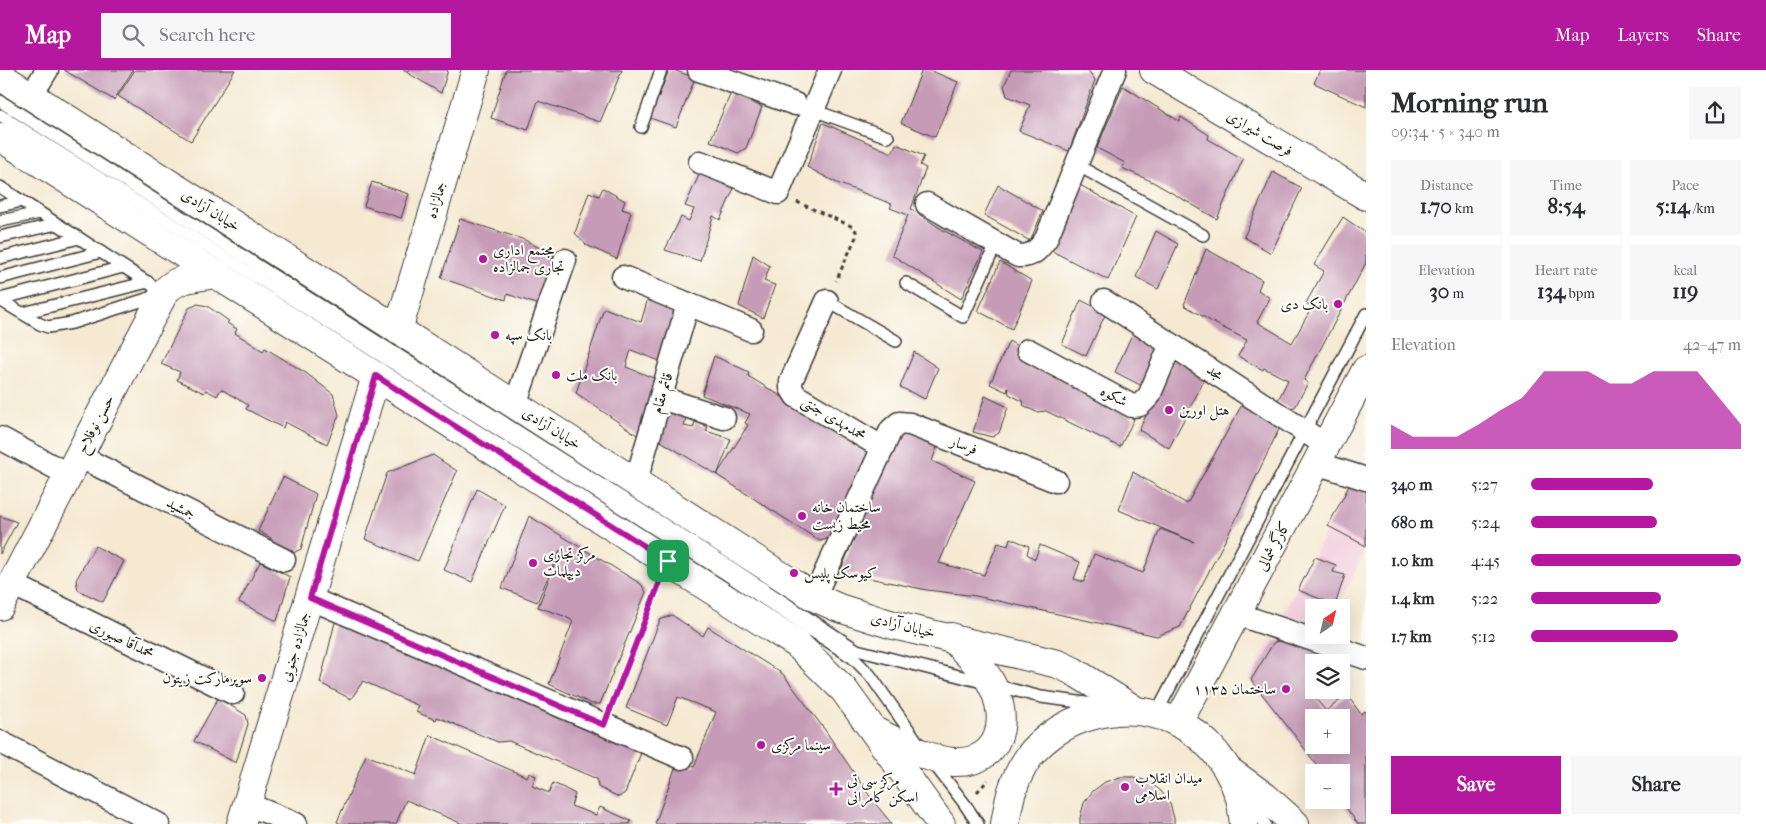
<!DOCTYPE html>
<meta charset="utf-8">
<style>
body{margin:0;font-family:"IM FELL French Canon",Amiri,serif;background:#f7f7f7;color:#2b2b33;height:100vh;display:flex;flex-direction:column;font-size:19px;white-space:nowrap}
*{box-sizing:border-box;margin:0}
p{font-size:16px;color:#7c7c81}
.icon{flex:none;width:28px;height:28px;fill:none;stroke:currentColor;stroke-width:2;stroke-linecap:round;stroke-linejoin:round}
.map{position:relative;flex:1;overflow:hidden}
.sheet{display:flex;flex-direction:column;background:#fff;width:400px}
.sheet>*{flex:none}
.needle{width:32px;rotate:34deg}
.fabs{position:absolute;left:1305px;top:529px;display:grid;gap:10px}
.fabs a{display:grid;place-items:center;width:45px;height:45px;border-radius:0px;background:#fff;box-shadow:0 5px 20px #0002;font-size:25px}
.pin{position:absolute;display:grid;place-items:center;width:42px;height:42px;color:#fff;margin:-21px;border-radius:10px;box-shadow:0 2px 8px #0006}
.round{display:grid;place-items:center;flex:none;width:52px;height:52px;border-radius:0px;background:#f7f7f7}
.overview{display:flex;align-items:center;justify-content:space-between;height:85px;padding:0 25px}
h1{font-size:28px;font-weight:700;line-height:38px}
.stats{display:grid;grid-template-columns:repeat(3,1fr);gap:8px;height:85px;padding:5px 25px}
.stats div{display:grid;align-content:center;border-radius:0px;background:#f7f7f7;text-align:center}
.stats b{font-size:21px;font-weight:700}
.stats small{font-size:14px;font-weight:400}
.stats p{font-size:14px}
.chart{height:140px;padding:10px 25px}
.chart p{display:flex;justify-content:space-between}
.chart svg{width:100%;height:90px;margin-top:5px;fill:#b5179e;opacity:.7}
.button{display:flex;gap:10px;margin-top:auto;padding:10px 25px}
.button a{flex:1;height:58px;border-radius:0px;background:#b5179e;color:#fff;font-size:20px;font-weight:700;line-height:58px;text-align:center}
.button a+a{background:#f7f7f7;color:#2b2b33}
ul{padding:0 25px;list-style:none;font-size:16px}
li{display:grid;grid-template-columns:80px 60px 1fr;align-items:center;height:38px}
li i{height:12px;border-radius:6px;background:#b5179e}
header{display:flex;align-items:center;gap:30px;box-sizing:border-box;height:70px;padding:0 25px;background:#b5179e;color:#fff}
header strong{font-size:24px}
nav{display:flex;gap:28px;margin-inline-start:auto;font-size:18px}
.search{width:350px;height:45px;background:#f7f7f7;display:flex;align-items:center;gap:12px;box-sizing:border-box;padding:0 18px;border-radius:0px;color:#7c7c81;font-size:19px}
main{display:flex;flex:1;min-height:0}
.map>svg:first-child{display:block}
</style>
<header>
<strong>Map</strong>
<div class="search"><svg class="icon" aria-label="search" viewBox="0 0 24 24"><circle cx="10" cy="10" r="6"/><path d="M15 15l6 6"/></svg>Search here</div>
<nav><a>Map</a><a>Layers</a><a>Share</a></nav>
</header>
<main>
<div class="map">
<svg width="1366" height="754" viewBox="0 0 1366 754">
<rect width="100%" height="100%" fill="#fdfcf7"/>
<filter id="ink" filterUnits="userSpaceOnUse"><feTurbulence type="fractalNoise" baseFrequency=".02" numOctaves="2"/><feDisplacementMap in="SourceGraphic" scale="10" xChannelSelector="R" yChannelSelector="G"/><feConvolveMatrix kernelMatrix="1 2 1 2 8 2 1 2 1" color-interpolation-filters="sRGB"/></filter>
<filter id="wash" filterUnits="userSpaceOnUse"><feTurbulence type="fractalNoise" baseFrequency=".0096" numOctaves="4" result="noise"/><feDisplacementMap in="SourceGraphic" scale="20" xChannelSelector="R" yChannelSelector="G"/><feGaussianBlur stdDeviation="1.12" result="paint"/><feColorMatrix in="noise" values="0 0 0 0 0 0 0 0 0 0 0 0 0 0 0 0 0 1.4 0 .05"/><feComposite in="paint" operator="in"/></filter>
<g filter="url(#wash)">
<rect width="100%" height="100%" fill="#f5e9d2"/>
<path fill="#f3cfdf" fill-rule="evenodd" d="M 1366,385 L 1366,478 L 1337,537 L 1314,538 L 1314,565 L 1352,592 L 1345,620 L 1323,647 L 1314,648 L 1314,675 L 1335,675 L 1341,702 L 1321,702 L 1254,617 L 1250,608 ZM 1314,592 L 1341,592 L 1341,620 L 1314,620 Z"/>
<g id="blocks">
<g fill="#c69bb7" fill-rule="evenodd">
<polygon points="64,0 133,0 114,30"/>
<polygon points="135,0 235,0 191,71 118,26"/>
<polygon points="403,0 448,0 441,23"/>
<polygon points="506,0 622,0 600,52 538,31 528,60 491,48"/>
<polygon points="669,0 674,0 695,8 676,57 650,48"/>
<polygon points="922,0 929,0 958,12 935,67 901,53"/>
<polygon points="1011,0 1088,0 1095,10 1069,81 1019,61 1030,35 1007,26 1004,16"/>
<polygon points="1320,0 1366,0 1366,37 1314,13"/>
<polygon points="1123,16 1179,51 1181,47 1209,65 1208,69 1243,89 1217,149 1153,112 1122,98 1125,93 1097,78"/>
<polygon points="731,23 762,37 746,78 738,83 710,71"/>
<polygon points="823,53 892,83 896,74 924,86 920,95 926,98 911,139 943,160 983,182 961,229 892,185 908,145 890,138 892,134 837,113 807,97"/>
<polygon points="701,101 735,116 720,150 713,146 700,191 665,180 681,147 689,151 694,139 685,136"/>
<polygon points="1273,102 1302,118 1271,183 1244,167"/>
<polygon points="372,112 409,124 401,148 364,136"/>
<polygon points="998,115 1043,141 1030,171 984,145"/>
<polygon points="1080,115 1136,147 1108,210 1052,181"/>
<polygon points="603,118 625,131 622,139 631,142 617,189 586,175 575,163 589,122 599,126"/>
<polygon points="1343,147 1366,163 1366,193 1304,310 1308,313 1295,337 1288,338 1277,332 1288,310 1264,298 1263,300 1238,286 1247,270 1214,253 1184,235 1206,179 1262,210 1258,220 1270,228 1257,252 1292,273 1312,237 1306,233 1324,201 1314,195"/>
<polygon points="460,149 525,170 558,188 542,236 507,224 506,230 441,208"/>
<polygon points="1156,161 1178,174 1158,219 1136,207"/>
<polygon points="753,185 770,196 764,211 775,215 763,248 739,236"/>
<polygon points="1000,192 1032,211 1012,259 978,241"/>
<polygon points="648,228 678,240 665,293 631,280 626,297 661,311 643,369 576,323 604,238 641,252"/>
<polygon points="1081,230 1106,243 1086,286 1062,274"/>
<polygon points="198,234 207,236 229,251 227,253 237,259 235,263 263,281 265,278 306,303 333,324 339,345 327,374 285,352 283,358 246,339 248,335 221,319 217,326 206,320 204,323 177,310 180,302 161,294 189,238"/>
<polygon points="1134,260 1163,277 1144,317 1115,302"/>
<polygon points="1009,271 1134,349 1120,377 1046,341 1036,342 1023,335 1024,332 1009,324 1008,318 1007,322 990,314"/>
<polygon points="914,282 938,298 925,329 900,317"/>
<polygon points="1175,285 1207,305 1169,378 1139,360"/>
<polygon points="714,286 749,302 748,306 872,382 830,468 820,471 717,405 748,355 745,353 750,344 702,325"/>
<polygon points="985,326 1008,337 999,363 992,367 973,362"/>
<polygon points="1244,331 1280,357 1231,459 1180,557 1157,566 976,526 927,520 840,502 900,357 939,372 932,391 975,411 939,493 984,505 998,473 1008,476 1010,468 1029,476 1027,484 1035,489 1040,475 1080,492 1074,509 1084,512 1094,484 1143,503 1160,459 1194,472 1119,440 1133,402 1187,434"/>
<polygon points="667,340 687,344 684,356 693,358 695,352 708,357 706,361 731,369 717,405 659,370"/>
<polygon points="433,385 457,401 418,491 365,469 387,403"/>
<polygon points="283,407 316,424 301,479 293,483 270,472 271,468 258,461"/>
<polygon points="1350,414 1366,419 1366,476 1328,456"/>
<polygon points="477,419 505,435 472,512 444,500"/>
<polygon points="0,446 17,452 0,484"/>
<polygon points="529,446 641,514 646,522 600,634 592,634 549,614 573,551 564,546 538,537 560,480 537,532 502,518"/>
<polygon points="95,476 124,491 103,532 78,520 76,510"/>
<polygon points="1315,487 1336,495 1333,502 1345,505 1335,535 1298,520"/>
<polygon points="260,492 290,507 277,551 239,532"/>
<polygon points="672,545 703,566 708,557 783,604 825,660 873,731 892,754 655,754 678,690 694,697 716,642 678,627 667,655 626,638 660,550"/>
<polygon points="336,548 613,668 612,671 641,683 625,723 619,727 598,717 597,709 509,671 498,672 437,647 436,650 416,642 419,636 363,611 351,629 320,613"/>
<path d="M 1285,570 L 1349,594 L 1340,626 L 1326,620 L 1341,620 L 1341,592 L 1314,592 L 1314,620 L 1319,620 L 1314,627 L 1326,641 L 1347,625 L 1361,644 L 1365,641 L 1366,642 L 1366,754 L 1358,754 L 1341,731 L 1341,702 L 1322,702 L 1295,666 L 1251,610 L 1274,572 ZM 1314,648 L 1341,648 L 1341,675 L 1314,675 Z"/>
<polygon points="218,628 246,645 248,654 236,693 194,671"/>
<polygon points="430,665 527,707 529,703 536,706 532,716 549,723 553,713 562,717 575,724 571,736 596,745 600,737 631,751 630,754 463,754 406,730 396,754 341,754 337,752 366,685 416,705"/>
<polygon points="1120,707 1134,707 1149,712 1161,721 1170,734 1174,748 1174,754 1080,754 1080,748 1084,733 1093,721 1105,712"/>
</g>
</g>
</g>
<g filter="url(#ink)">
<use href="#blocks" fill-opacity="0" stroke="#3d3b37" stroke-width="1"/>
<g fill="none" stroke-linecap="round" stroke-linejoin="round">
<defs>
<g id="lane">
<polyline points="0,31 729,496 857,580 1041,627 1101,635"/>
<polyline points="813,40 888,67"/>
<polyline points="0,45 726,504 853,588 870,605 921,677"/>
<polyline points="641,57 661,0"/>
<polyline points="1077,95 1203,165"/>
<polyline points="0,117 164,223"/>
<polyline points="0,136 22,131"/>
<polyline points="0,151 40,143"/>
<polyline points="0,167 57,154"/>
<polyline points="0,188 79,168"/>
<polyline points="0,208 101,182"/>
<polyline points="906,213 963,247 996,174"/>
<polyline points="0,229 123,197"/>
<polyline points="0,230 40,254 48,257 72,253 159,225"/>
<polyline points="827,231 896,271"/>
<polyline points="23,243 148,212"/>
<polyline points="1156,644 1366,244"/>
<polyline points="934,694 964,733 978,754"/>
<polyline points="1248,729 1265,754"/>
</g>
<g id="street">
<polyline points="699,0 795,34"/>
<polyline points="31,26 47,0"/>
<polyline points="700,92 778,123 830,0"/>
<path d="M 927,134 L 1018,186 C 1032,187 1038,180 1046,169 L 1115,0"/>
<polyline points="623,207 751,260"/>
<polyline points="827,231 791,311 791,318 796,326 883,378"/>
<polyline points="1104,231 1326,375"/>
<polyline points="1028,280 1132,336 1140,335 1149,326 1171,274"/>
<polyline points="661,328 724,348"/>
<polyline points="515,335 565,190"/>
<polyline points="0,368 69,405"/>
<polyline points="79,386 284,490"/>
<polyline points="1316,393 1366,409"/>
<polyline points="636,411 688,234"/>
<polyline points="12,514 233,623"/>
<polyline points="814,527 891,360 899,353 910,354 1056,411"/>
<polyline points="309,528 682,688"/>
<polyline points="1237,544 1366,588"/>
<polyline points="0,672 158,754"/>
<polyline points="247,734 296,754"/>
</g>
<g id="secondary">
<polyline points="1154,0 1366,126"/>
<polyline points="398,260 476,0"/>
<path d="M 0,536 L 164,223 C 176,207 197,207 216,204"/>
<polyline points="241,754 376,306"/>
</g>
<g id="primary">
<polyline points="0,6 369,241 814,527 839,538 893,555 1058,594 1073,601 1135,640"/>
<polyline points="0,67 797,574 844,620 941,754"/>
<polyline points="1178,653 1366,300"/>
<path d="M 876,662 C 898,672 929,691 954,692 C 1001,694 1011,649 991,613 C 982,596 965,582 951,567"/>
<polyline points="1228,700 1264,726 1295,754"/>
<path d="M 1005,754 C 1009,731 1011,717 1023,696 C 1035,674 1060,656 1084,648 C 1152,625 1217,658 1240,728 C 1242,736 1243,746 1244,754"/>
</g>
</defs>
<use href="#lane" stroke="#3d3b37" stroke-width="14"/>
<use href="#street" stroke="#3d3b37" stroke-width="25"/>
<use href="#secondary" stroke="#3d3b37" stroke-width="30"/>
<use href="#primary" stroke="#3d3b37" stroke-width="30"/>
<g stroke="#3d3b37" stroke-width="3" stroke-dasharray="4 4" stroke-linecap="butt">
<polyline points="797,132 851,156 856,161 856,167 836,211"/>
<polyline points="612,635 660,516"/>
<polyline points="977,722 988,710"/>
</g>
<use href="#lane" stroke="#fff" stroke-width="11"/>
<use href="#street" stroke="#fff" stroke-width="22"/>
<use href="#secondary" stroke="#fff" stroke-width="28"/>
<use href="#primary" stroke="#fff" stroke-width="28"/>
</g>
</g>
<g fill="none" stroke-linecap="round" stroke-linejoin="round" filter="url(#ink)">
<defs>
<polygon id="route" points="376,306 668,491 604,655 310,528"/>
</defs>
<use href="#route" stroke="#fff" stroke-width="10"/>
<use href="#route" stroke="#b5179e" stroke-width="6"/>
</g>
<g fill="#b5179e" stroke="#fdfcf7" stroke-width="2">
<circle cx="483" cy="189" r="5"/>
<circle cx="1338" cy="234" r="5"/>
<circle cx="495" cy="265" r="5"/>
<circle cx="556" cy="305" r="5"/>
<circle cx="1169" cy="340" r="5"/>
<circle cx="802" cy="446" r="5"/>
<circle cx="533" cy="493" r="5"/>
<circle cx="794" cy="503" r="5"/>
<circle cx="262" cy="608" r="5"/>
<circle cx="1286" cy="619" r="5"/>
<circle cx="761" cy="675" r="5"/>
<circle cx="1125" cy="717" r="5"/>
<path d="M833.5 711.5h5v5h5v5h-5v5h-5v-5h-5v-5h5z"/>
</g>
<g text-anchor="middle" stroke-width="4" stroke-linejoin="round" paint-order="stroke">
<g font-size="15" fill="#1c1c1c" stroke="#fdfcf7">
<text transform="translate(1260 63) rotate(31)" y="5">فرصت شیرازی</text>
<text transform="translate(436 130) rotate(-73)" y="5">جمالزاده</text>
<text transform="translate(211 140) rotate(32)" y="5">خیابان آزادی</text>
<text transform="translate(1215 302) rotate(33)" y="5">مجد</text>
<text transform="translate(662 323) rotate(-73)" y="5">قائم مقام</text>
<text transform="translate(1114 326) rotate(27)" y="5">شکوه</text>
<text transform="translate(834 348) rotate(31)" y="5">محمدمهدی جنتی</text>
<text transform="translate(95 354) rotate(-62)" y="5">حسن نوفلاح</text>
<text transform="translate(552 358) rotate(32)" y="5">خیابان آزادی</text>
<text transform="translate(964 375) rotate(21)" y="5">فرسار</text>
<text transform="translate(181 438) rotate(27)" y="5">جمشید</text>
<text transform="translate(1273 476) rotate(-62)" y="5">کارگر شمالی</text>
<text transform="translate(903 555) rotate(14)" y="5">خیابان آزادی</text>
<text transform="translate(122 569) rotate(26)" y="5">محمدآقا صبوری</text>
<text transform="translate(295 577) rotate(-73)" y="5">جمالزاده جنوبی</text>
</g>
<g font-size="15" fill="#1c1c1c" stroke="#fdfcf7" text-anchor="start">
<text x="493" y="185">مجتمع اداری<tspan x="493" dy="17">تجاری جمالزاده</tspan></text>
<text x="1328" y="239" text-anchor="end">بانک دی</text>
<text x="505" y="270">بانک سپه</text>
<text x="566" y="310">بانک ملت</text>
<text x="1179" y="345">هتل اورین</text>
<text x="812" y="442">ساختمان خانه<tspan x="812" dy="17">محیط زیست</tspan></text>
<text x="543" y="489">مرکز تجاری<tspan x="543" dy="17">دیپلمات</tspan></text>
<text x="804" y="508">کیوسک پلیس</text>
<text x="252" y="613" text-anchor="end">سوپرمارکت زیتون</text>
<text x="1276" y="624" text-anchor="end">ساختمان ۱۱۳۵</text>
<text x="771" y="680">سینما مرکزی</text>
<text x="1135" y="713">میدان انقلاب<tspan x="1135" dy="17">اسلامی</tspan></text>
<text x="847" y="715">مرکز سی تی<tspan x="847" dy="17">اسکن کامرانی</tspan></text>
</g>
</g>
</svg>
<div class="fabs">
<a><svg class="needle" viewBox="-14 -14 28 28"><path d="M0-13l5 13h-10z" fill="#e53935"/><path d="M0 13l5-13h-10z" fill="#7c7c81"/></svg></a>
<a><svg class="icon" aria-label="layers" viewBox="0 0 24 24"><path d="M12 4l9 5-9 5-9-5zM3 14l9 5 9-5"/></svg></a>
<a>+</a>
<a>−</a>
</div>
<div class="pin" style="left:668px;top:491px;background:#1e9e55"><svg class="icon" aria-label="arrive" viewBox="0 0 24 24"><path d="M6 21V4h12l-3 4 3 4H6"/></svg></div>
</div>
<section class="sheet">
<div class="overview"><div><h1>Morning run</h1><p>09:34 · 5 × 340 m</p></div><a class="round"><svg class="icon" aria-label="share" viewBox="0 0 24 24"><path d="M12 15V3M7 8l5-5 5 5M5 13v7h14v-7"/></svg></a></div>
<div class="stats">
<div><p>Distance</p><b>1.70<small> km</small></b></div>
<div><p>Time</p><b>8:54</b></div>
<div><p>Pace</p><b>5:14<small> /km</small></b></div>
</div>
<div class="stats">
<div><p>Elevation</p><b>30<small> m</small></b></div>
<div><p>Heart rate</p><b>134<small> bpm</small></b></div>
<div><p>kcal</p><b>119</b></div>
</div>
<div class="chart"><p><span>Elevation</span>42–47 m</p>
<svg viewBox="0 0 160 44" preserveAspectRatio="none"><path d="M0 44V32L10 38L20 38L30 38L40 32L50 25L60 19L70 6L80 6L90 6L100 12L110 12L120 6L130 6L140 6L150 19L160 32V44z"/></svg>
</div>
<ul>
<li><b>340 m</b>5:27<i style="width:58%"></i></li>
<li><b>680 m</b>5:24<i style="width:60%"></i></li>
<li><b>1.0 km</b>4:45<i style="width:100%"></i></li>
<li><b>1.4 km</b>5:22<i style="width:62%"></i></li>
<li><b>1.7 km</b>5:12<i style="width:70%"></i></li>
</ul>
<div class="button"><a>Save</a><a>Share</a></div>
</section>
</main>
